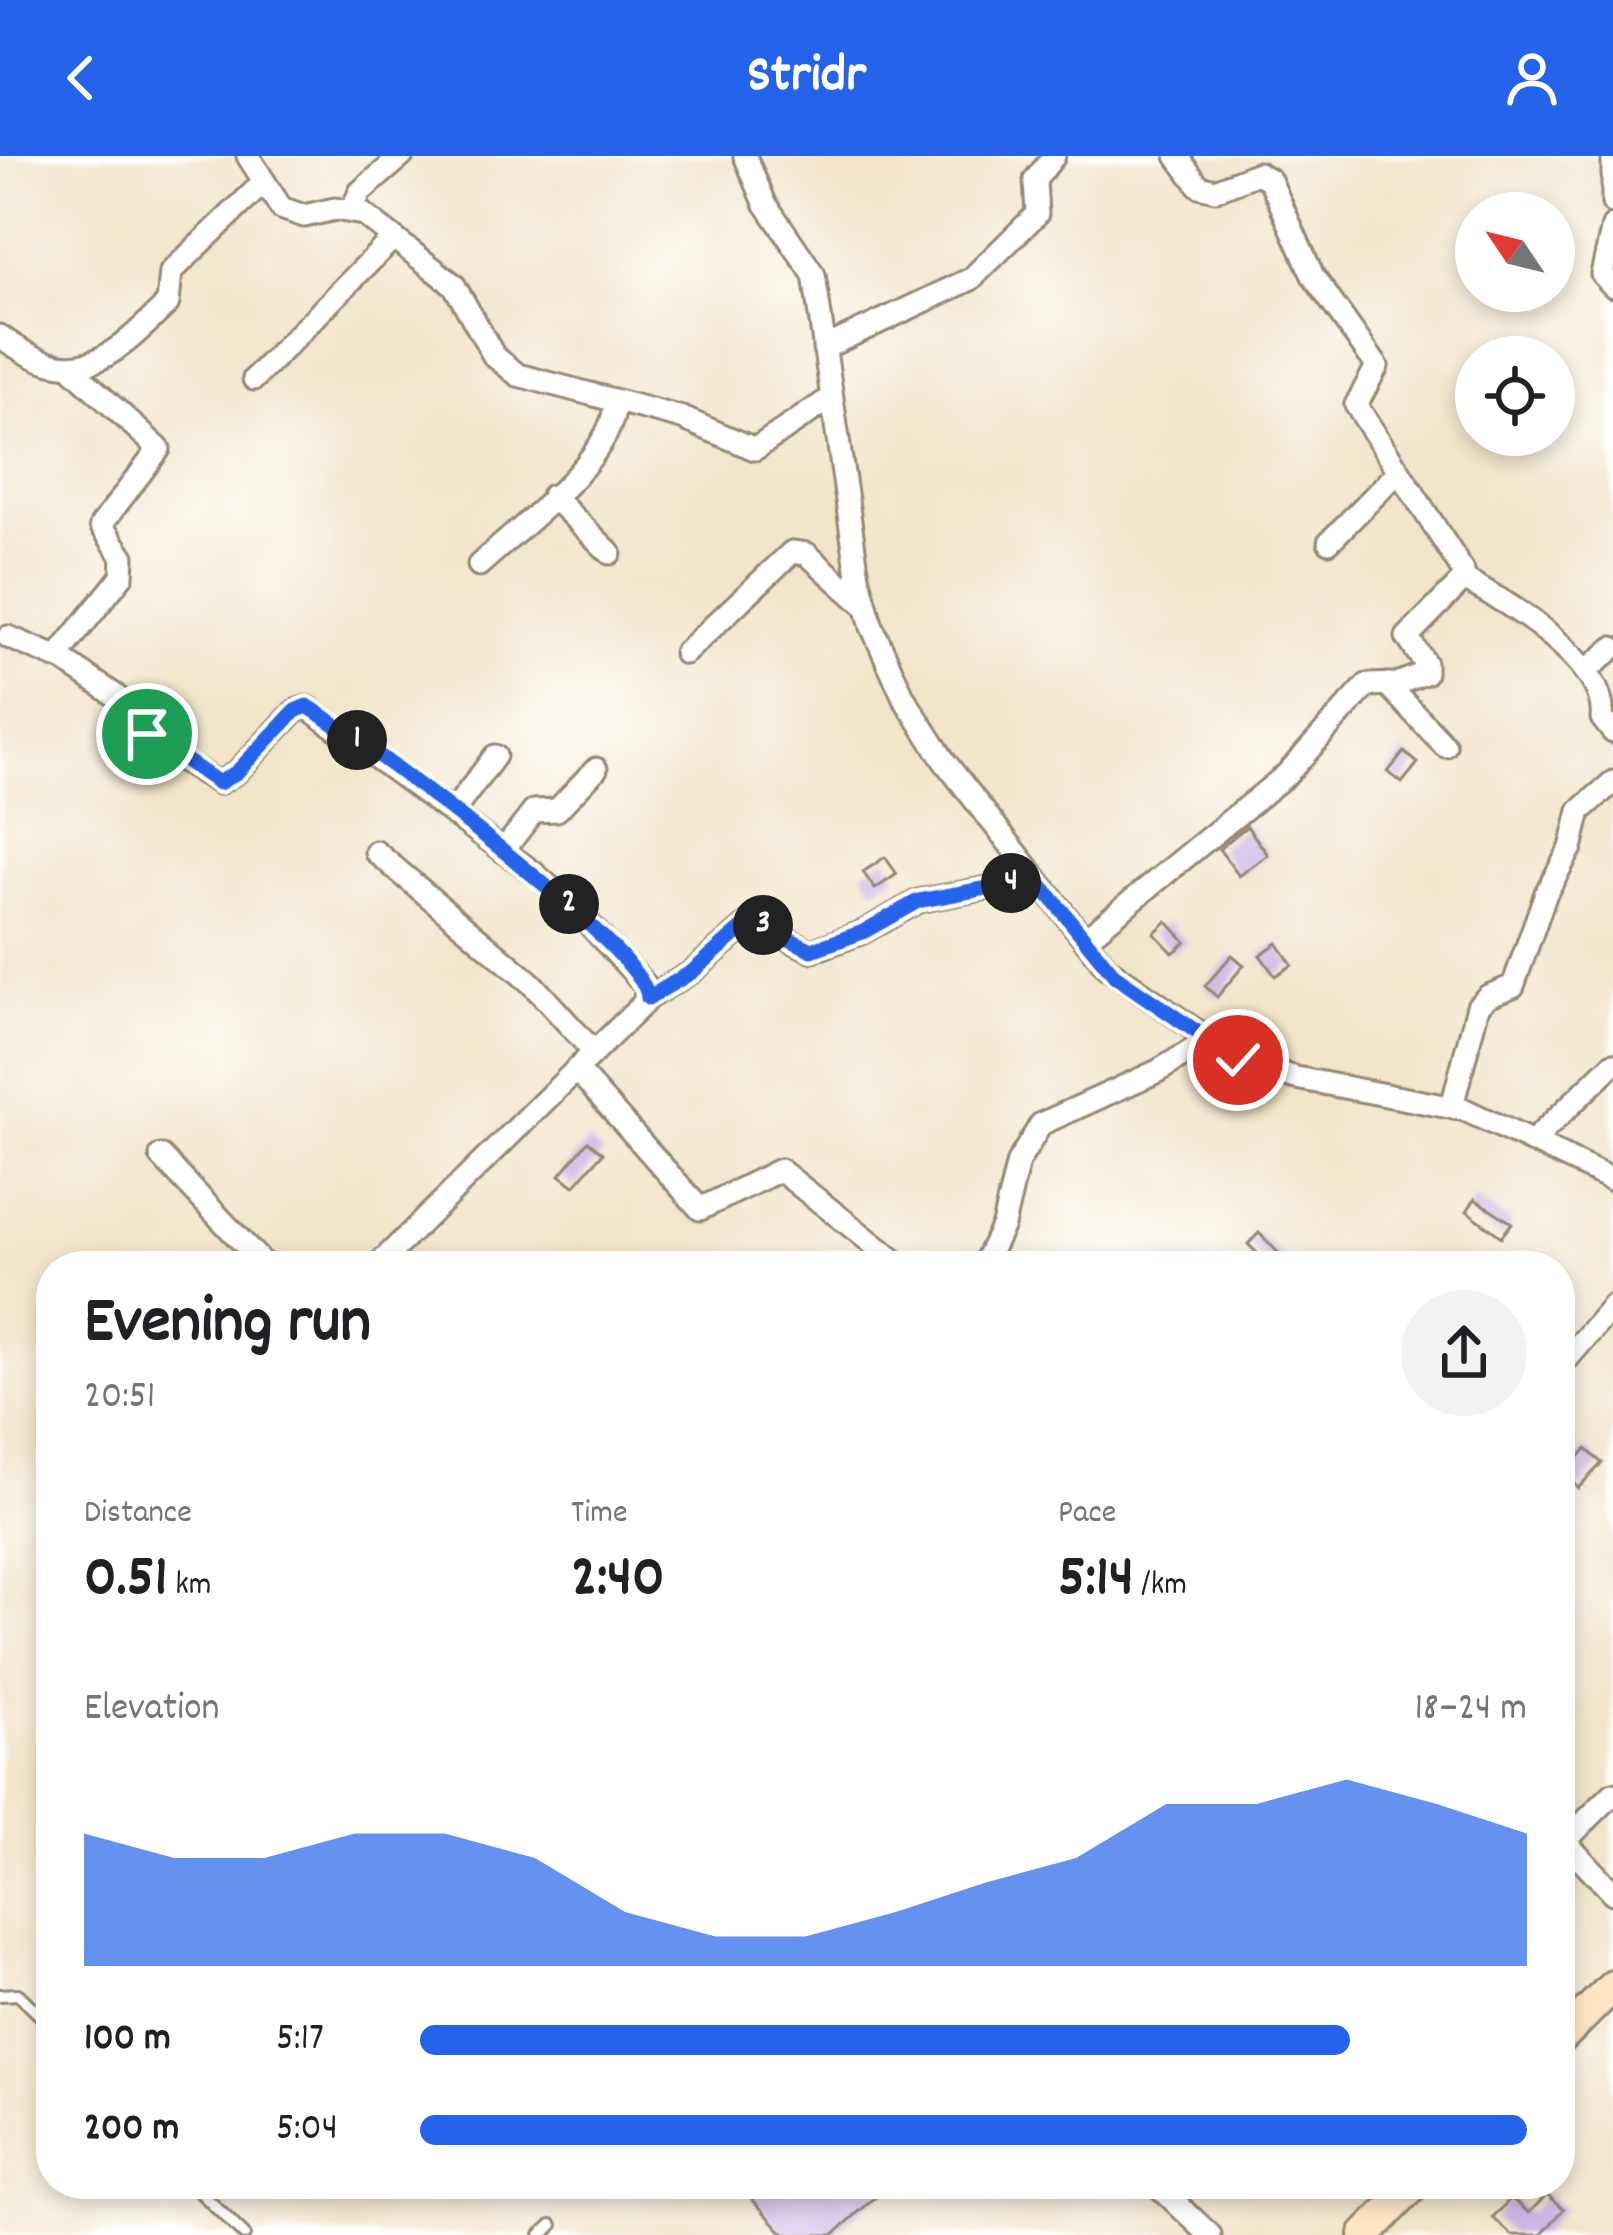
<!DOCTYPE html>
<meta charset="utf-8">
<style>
body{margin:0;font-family:Dekko,sans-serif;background:#f2f2f2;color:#202124;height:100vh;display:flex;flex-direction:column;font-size:45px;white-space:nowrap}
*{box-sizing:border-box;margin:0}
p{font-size:39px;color:#757577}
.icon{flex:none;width:66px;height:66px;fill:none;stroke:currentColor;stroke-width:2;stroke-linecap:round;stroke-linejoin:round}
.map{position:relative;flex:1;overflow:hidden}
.sheet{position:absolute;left:36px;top:1095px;width:1539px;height:948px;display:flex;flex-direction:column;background:#fff;border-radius:48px;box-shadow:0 6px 18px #0003}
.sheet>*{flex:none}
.needle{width:78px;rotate:305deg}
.controls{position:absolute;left:1455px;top:36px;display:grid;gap:24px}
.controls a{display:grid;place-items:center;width:120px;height:120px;border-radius:50%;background:#fff;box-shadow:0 6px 18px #0003;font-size:60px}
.pin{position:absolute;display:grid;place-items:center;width:102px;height:102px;color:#fff;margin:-51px;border:6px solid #fff;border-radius:50%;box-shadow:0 3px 12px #0007}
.km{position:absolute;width:60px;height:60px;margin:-30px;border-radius:50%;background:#222;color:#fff;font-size:33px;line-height:60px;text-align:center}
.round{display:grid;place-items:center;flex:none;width:126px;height:126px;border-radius:63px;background:#f2f2f2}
.summary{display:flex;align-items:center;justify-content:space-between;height:204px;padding:0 48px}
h1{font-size:66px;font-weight:700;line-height:90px}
.metrics{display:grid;grid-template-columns:repeat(3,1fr);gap:18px;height:204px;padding:12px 48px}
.metrics div{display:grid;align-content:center}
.metrics b{font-size:60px;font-weight:700}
.metrics small{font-size:33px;font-weight:400}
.metrics p{font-size:33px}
.chart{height:336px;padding:24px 48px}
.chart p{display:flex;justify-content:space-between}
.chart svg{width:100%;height:216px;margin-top:12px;fill:#2563eb;opacity:.7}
ul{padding:0 48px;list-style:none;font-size:39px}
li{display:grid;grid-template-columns:192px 144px 1fr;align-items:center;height:90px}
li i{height:30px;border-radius:15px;background:#2563eb}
header{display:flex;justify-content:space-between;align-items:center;height:156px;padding:0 48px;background:#2563eb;color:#fff;font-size:54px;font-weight:700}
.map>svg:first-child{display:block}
</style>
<header><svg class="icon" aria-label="back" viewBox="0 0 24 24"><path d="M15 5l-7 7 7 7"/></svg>Stridr<svg class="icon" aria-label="person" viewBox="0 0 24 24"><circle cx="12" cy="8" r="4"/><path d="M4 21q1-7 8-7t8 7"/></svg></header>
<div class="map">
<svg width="1613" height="2079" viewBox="0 0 1613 2079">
<rect width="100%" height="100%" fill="#fff"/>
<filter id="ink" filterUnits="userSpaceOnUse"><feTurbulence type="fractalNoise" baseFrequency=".00833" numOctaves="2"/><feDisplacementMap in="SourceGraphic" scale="24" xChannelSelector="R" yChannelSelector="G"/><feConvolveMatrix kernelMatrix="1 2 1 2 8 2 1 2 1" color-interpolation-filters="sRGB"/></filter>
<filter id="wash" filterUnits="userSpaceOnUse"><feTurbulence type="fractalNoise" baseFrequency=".004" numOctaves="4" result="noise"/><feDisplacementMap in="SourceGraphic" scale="48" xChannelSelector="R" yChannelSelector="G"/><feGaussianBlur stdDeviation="2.7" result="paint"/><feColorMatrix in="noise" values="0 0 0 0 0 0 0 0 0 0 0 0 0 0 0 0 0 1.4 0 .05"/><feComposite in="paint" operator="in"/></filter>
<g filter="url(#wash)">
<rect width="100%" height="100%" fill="#f2e5ca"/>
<g id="blocks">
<g fill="#ccb7e5">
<polygon points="1404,596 1418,607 1402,627 1388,616"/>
<polygon points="1247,670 1268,699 1239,720 1219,693"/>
<polygon points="885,701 897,718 875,733 863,716"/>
<polygon points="1167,765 1186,786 1173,797 1154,777"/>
<polygon points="1277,787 1292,809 1275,820 1260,799"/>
<polygon points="1232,799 1244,809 1217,841 1205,830"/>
<polygon points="588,985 603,997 574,1030 560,1019"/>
<polygon points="1475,1043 1512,1067 1501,1081 1467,1055"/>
<polygon points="1259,1077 1291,1110 1270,1110 1248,1088"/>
<polygon points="1586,1293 1602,1307 1578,1332 1573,1327 1560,1344 1560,1321"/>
<polygon points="767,2028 890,2028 833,2079 785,2079 752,2043"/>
<polygon points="1547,2038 1564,2053 1541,2079 1512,2079 1493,2062 1511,2042 1529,2057"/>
</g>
</g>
</g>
<g filter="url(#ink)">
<use href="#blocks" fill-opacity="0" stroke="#968874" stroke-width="3"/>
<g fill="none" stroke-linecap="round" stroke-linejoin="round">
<defs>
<g id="lane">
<polyline points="0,1839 18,1838 51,1870"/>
<polyline points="192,2028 244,2079"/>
<polyline points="541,2079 552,2069"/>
</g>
<g id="street">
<polyline points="248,0 281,52 304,60 335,53 363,58 454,129 494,200 518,219 682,262 755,293 831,242"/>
<polyline points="745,0 765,47 814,119 858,420 872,471 904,542 945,606 1107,812 1238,904 1296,922 1465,954 1613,1024"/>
<polyline points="1177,0 1199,30 1215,34 1258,17 1270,24 1313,120 1377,210 1356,249 1399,315 1329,386"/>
<polyline points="1613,3 1613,47"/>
<polyline points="352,54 360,36 402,0"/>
<polyline points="1613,70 1602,118 1613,130"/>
<path d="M 0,180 C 76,236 108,206 168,147 L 171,116 L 262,28"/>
<polyline points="824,192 971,123 1037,58 1035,24 1054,0"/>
<polyline points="254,223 393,82"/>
<polyline points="552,340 610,397"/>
<path d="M 479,409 C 518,373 614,302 615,247"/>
<path d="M 1464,423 C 1507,446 1608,506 1602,562 L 1613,576"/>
<polyline points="8,481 63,504 116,540 140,563 151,585 219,627 237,616 295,555 307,551 534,717 578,756 647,831 644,847 377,1110"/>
<polyline points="685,497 792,396 807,398 866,451"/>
<polyline points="57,501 122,420 123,401 101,369 159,293 73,214"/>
<polyline points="1585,516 1613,492"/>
<polyline points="1387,528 1445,590"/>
<polyline points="452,657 495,600"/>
<polyline points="503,695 534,655 557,654 596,613"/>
<polyline points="376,696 531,827 593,895"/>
<polyline points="1085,783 1286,619 1367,529 1397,528 1425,517 1425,507 1407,481 1464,423 1463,415 1399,315"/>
<polyline points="648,842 692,816 751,765 812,795 863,776 918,745 1036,723"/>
<polyline points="576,913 700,1053 780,1014 901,1110"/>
<polyline points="1452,950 1478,850 1488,840 1513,830 1546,737 1571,692 1580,655 1613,626"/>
<polyline points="1532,986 1613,908"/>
<polyline points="161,1000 265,1110"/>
<polyline points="983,1110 1003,1069 1018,1006 1041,968 1158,915 1209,884"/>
<polyline points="1560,1211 1613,1150"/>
<polyline points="1560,1680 1613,1737"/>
<polyline points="1560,1690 1613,1638"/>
<polyline points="737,2028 750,2028"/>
<polyline points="1156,2028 1210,2079"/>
</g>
<g id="secondary">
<polyline points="1560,1883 1613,1830"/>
<polyline points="1365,2079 1415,2028"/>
</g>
</defs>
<use href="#lane" stroke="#968874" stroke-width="16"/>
<use href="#street" stroke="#968874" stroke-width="27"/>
<use href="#secondary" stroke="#968874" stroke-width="36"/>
<use href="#lane" stroke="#fff" stroke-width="10"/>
<use href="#street" stroke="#fff" stroke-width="21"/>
<use href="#secondary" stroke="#fee5c5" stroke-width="30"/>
</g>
</g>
<g fill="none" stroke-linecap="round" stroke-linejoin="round" filter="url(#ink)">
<defs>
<path id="route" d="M 147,578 L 219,627 L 237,616 L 295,555 L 307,550 C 359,581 649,795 648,842 L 692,816 L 751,765 L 812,794 L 863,776 L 918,745 L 1036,723 L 1115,820 L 1238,904"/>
</defs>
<use href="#route" stroke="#fff" stroke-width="24"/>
<use href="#route" stroke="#2563eb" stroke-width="15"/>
</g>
</svg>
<div class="controls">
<a><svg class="needle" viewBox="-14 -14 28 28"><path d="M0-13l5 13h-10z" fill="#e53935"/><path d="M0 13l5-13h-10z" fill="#757577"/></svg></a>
<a><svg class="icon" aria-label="locate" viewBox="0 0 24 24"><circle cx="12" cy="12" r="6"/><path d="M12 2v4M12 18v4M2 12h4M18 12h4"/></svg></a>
</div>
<div class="pin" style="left:147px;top:578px;background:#1e9e55"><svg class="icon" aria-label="arrive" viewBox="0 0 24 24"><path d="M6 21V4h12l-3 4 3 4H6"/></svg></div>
<div class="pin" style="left:1238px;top:904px;background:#d93025"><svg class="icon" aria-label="check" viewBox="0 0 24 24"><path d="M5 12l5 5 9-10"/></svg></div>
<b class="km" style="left:357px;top:584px">1</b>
<b class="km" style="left:569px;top:748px">2</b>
<b class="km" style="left:763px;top:769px">3</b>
<b class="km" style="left:1011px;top:727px">4</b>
<section class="sheet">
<div class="summary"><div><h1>Evening run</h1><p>20:51</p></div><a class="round"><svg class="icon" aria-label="share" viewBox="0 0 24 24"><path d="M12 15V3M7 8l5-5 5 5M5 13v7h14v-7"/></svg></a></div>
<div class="metrics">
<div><p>Distance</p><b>0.51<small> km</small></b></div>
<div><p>Time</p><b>2:40</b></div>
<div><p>Pace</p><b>5:14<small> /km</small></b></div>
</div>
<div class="chart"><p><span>Elevation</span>18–24 m</p>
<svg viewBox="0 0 160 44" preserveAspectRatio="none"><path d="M0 44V17L10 22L20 22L30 17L40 17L50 22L60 33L70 38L80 38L90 33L100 27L110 22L120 11L130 11L140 6L150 11L160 17V44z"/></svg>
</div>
<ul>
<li><b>100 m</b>5:17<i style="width:84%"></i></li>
<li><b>200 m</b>5:04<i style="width:100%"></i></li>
</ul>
</section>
</div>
